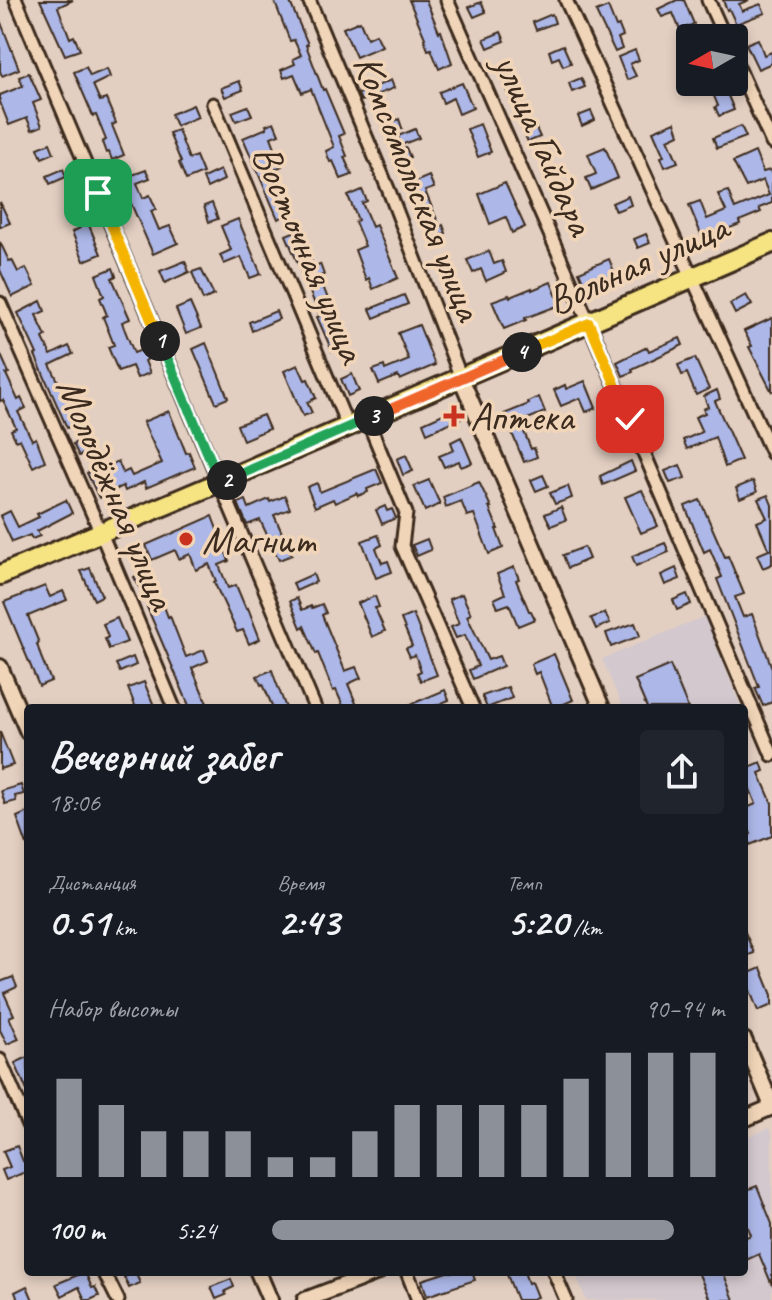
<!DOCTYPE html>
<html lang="ru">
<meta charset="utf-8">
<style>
body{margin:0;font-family:Caveat,sans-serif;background:#20242c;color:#f1f3f6;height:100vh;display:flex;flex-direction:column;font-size:30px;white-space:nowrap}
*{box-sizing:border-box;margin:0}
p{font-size:26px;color:#9ea1a6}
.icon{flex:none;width:44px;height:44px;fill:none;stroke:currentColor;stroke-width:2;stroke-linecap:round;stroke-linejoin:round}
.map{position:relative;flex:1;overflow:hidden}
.panel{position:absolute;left:24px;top:704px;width:724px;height:572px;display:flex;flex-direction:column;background:#171b24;border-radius:8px;box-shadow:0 4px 12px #0003}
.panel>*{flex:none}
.needle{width:52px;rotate:261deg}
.tools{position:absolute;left:676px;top:24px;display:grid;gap:16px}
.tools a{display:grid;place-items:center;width:72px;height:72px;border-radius:8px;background:#171b24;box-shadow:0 4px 12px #0003;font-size:40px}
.pin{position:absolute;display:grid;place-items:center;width:68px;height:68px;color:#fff;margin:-34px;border-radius:16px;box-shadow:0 4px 12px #0006}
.km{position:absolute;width:40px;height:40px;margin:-20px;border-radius:50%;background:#222;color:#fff;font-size:22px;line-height:40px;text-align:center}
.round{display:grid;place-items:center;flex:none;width:84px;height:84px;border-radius:8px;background:#20242c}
.headline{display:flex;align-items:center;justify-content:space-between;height:136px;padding:0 24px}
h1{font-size:44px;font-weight:700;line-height:60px}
.stats{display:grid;grid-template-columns:repeat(3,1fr);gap:12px;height:136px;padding:8px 24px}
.stats div{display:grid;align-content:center}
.stats b{font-size:40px;font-weight:700}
.stats small{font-size:22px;font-weight:400}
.stats p{font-size:22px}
.chart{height:224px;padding:16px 24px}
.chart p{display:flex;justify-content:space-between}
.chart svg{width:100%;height:144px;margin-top:8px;stroke:#8c9099;stroke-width:6}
ul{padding:0 24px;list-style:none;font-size:26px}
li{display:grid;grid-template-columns:128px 96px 1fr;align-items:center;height:60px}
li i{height:20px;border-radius:10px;background:#8c9099}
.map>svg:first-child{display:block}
</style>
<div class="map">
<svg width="772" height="1300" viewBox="0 0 772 1300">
<rect width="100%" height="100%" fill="#e3cfc2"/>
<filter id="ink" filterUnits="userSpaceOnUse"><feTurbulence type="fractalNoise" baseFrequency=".0125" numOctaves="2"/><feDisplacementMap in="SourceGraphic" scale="16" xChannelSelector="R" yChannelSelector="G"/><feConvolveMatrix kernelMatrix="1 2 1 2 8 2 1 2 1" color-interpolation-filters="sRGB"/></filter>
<g filter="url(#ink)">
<g fill="#d3c8cd">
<polygon points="705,616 741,708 623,708 602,659"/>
<polygon points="769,1128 772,1134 772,1300 586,1300 575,1272 744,1272 744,1138"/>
</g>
<g fill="#adb8e8" stroke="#3b2a1e" stroke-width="2">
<polygon points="40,0 73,0 58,7 70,38 74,36 80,50 65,55"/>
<polygon points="274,0 289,0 308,44 306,45 323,90 325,89 344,134 339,136 347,156 344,157 352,175 341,179 333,161 330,162 326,151 334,147 311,89 302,93 294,74 284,78 281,70 295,64 293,59 301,55 294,40 290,41"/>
<polygon points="409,0 426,0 439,32 441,31 452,63 439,69 431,49 428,50 424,39 425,38"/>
<polygon points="677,0 684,0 694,24 680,30 673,13 662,17 658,9"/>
<polygon points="723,0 749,0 739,4 742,11 761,4 765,13 736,24 729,9 727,10"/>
<polygon points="481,2 486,12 474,17 469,7"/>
<polygon points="608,7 616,27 619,26 623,36 618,38 622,49 615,52 596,12"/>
<polygon points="552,14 555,23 536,30 533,22"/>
<polygon points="0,20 19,69 2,76 0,71"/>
<polygon points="360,21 367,38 376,34 382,46 356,57 343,28"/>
<polygon points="501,32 505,41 488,48 484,39"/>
<polygon points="758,39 764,55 772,52 772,63 758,69 746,44"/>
<polygon points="563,45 571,63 563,66 559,57 552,60 549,51"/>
<polygon points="635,50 639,60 630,64 636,76 627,80 618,57"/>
<polygon points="86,67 90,76 107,69 110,77 93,85 100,101 106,99 116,123 112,125 124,155 112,160 109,152 106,153 102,142 106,140 96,115 93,116 74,72"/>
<polygon points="29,73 41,100 33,103 42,126 32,130 27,118 9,125 0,102 0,95 23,86 19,77"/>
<polygon points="516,78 525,101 513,106 504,83"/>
<polygon points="581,78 585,87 572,92 569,83"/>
<polygon points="391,80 394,88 361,101 358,94"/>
<polygon points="239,81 243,90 225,97 221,88"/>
<polygon points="462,83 473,108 459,114 453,98 443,103 439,92"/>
<polygon points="724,86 734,110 719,116 715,107 718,106 712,91"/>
<polygon points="193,105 198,117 176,126 171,114"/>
<polygon points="248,106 252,115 236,121 232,112"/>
<polygon points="591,111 595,120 582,126 578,116"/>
<polygon points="399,119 402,128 388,134 384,125"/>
<polygon points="274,122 279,134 271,137 282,166 273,170 291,213 278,219 243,138 267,128 266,125"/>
<polygon points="533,122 540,137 528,142 521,126"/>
<polygon points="675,122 679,134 668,139 678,162 665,167 661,157 664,156 653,131"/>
<polygon points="480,124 491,152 478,157 467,129"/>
<polygon points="741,126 746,137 717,148 713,138"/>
<polygon points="415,129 419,138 401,145 398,136"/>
<polygon points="178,130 189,159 196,156 203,173 186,180 179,163 181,162 169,133"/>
<polygon points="50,143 54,153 42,158 38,148"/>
<polygon points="605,147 618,178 591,190 586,178 596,174 588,154"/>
<polygon points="406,148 410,157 398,163 394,153"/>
<polygon points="755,152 763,172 770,170 772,175 772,203 759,208 761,212 739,221 740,224 703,239 689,205 700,201 707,219 726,211 718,194 728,191 735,209 769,195 763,180 746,187 733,162"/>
<polygon points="63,169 66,177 50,184 47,176"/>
<polygon points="146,170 150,178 137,183 143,198 150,195 156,209 151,211 159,230 170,226 178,243 153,254 126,192 124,193 118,180"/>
<polygon points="220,170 224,180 207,188 203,178"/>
<polygon points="429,176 434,188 425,191 440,227 443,225 446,233 430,240 408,185"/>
<polygon points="505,183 525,227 512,233 506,217 490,224 479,194"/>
<polygon points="362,190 367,201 362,203 372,227 376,225 398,278 373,289 369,278 366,280 355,250 365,246 355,222 358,220 348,196"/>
<polygon points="628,196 631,205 616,211 612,203"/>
<polygon points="0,202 10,223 0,227"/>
<polygon points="212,203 218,219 209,222 204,206"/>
<polygon points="86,218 101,254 84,261 72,232 80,228 77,221"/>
<polygon points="238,219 261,274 250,278 241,257 224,264 220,255 231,250 221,226"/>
<polygon points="298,230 314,267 320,264 324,275 319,276 328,299 324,301 333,322 338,320 348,345 332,351 317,317 320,316 286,235"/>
<polygon points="646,234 650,243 638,248 634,239"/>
<polygon points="0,242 9,261 12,260 18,272 26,268 35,286 12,297 0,270"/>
<polygon points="489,251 494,264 502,261 506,272 486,281 481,269 473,273 467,260"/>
<polygon points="609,259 617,279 587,291 579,272"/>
<polygon points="185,261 189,272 165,283 160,271"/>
<polygon points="113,268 116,276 112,278 130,319 122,322 124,328 134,353 144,349 148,359 145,361 150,373 137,378 132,366 118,371 108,347 114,345 103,317 107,315 100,298 104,296 96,275"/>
<polygon points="201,269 214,295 203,300 192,272"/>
<polygon points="551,282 560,305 525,318 526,320 504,329 492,301 509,295 510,297 532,288 532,290"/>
<polygon points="404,295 408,304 374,318 370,309"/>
<polygon points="746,295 752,305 735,314 730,304"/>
<polygon points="41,301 45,311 36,315 46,336 43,338 51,355 69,346 73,354 50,365 71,406 70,407 77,423 67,428 35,355 37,354 18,313"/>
<polygon points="190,303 201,328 186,334 176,309"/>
<polygon points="276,311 279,319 252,331 249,322"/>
<polygon points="772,318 772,392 749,347 752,346 744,331"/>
<polygon points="419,325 435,365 400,380 398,376 379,384 373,370 384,366 385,370 409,360 398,333"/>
<polygon points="680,338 683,345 632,369 633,372 623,376 617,362 647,347 649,351"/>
<polygon points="206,343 228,398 216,403 193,349"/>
<polygon points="0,353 9,373 6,374 18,400 21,398 26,408 18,412 32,440 36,438 45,461 33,467 20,439 16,441 11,430 16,428 3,400 0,401"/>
<polygon points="695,358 709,389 696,395 687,373 682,375 678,365"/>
<polygon points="298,365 305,380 308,379 316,398 307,402 312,413 303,416 284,371"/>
<polygon points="352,374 359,391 348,396 341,379"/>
<polygon points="585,381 596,408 586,412 580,398 561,406 554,390 565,385 566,389"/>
<polygon points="717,390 720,399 715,401 741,460 725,467 715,437 687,449 683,440 702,432 695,417 705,413 703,409 708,407 704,396"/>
<polygon points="539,397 545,412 520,422 531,449 534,448 537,457 524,462 504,414 529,404 528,402"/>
<polygon points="456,408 461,418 427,433 423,423"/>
<polygon points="169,411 186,453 189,452 195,467 146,488 144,482 125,491 123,486 99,498 87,473 99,467 100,470 118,461 123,473 129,470 132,476 162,463 143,422"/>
<polygon points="263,415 269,429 243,440 237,425"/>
<polygon points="461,437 472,463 461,467 459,461 444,467 439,456 454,450 451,442"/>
<polygon points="84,439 90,451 79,456 73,444"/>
<polygon points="406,455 413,471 403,475 397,459"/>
<polygon points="631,461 635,471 603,485 600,476"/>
<polygon points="680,465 685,478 670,483 665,471"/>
<polygon points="376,469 382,483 367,489 368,492 358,496 357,493 335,503 333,499 315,507 307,487 317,483 320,492"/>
<polygon points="543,475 548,486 536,491 531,480"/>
<polygon points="429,480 440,504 425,511 414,486"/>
<polygon points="753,481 757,492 740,499 736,488"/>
<polygon points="479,482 491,507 489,507 498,529 496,529 503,548 489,554 474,514 467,516 461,501 446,507 443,497"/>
<polygon points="568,486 572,498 555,504 550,493"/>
<polygon points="642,490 658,526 641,533 625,497"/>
<polygon points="768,495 772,505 772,564 763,568 757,555 769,550 757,522 767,518 758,499"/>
<polygon points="285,496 290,509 274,515 292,555 279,560 260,520 247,525 238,503 246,500 249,508 269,499 270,502"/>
<polygon points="66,500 72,513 37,531 40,536 32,539 30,535 12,542 0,516 10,511 18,527 39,517 37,514"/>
<polygon points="700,500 725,557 728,556 744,594 735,597 743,617 752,614 772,668 772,702 763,706 755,688 759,687 717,579 722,577 710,549 704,552 685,506"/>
<polygon points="385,506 387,511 392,509 396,518 382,524 376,510"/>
<polygon points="561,507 566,520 551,526 545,514"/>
<polygon points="212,516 229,561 219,565 228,588 236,585 246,609 248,608 260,639 249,644 243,630 237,632 214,582 216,581 209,564 196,570 190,554 179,559 175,550 152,560 146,545"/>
<polygon points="378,535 382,545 376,548 382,563 388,561 392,572 376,578 362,541"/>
<polygon points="427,539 431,550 417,556 412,545"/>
<polygon points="665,543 669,552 636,566 632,556"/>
<polygon points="584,547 589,559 568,568 563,555"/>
<polygon points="514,567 519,579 516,580 529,611 531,611 535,619 518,626 509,604 498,608 494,599 505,594 497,574"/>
<polygon points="90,568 102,596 94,600 81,571"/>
<polygon points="676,568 680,579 665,585 661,575"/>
<polygon points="146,572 150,583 139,587 134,577"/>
<polygon points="313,574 316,582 296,591 293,583"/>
<polygon points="45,586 50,597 63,591 67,600 28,616 39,643 37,644 41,657 51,681 39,686 4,602"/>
<polygon points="462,594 471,614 467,616 488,660 499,656 503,666 473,679 469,670 478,666 465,635 456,638 451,627 459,624 449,599"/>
<polygon points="687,594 691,604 677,610 673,600"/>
<polygon points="375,596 379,607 375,608 385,631 372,637 358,603"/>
<polygon points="297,598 302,610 311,606 312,608 322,604 326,613 322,615 345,671 356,667 361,678 348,684 358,708 344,708 336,690 333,691 318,653 316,654 304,626 301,628 290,601"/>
<polygon points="162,601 168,617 170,616 186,657 204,650 208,661 192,668 209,708 190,708 187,701 147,607"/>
<polygon points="605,613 610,623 596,629 591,618"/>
<polygon points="413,614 437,675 421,681 417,673 421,671 415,655 410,657 406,648 412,646 401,619"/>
<polygon points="117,618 127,642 109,649 105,639 108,637 103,624"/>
<polygon points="635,623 640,636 611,647 606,633"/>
<polygon points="554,654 573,700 555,708 553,708 539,672 535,674 531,664"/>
<polygon points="133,657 136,665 120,672 116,664"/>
<polygon points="670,665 688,708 647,708 635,680"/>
<polygon points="272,670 275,679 286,708 273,708 263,684 261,685 257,676"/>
<polygon points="144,682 155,708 136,708 128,688"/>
<polygon points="508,687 512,698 487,708 482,696"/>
<polygon points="445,690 449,700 430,708 402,708"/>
<polygon points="0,732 13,765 0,769"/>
<polygon points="761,762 764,771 759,773 772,803 772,836 750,845 747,836 751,834 744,818 744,809 756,804 747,782 750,780 745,769"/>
<polygon points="21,785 24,794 15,796 16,801 5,804 1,791"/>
<polygon points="28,812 28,844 27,845 17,817"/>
<polygon points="744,930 754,953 744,957"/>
<polygon points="761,968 772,995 772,1005 758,1011 744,975"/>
<polygon points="13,977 17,987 4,993 14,1015 9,1017 19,1039 7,1044 0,1030 0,982"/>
<polygon points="28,1057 28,1093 15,1063"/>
<polygon points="17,1146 23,1161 25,1160 28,1171 6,1180 2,1170 10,1167 3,1151"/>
<polygon points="757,1186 772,1224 772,1285 759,1254 744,1261 744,1238 751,1235 744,1217 744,1191"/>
<polygon points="85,1272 92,1288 95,1287 99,1296 90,1300 85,1300 79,1287 62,1296 56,1284"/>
<polygon points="135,1272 140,1283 129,1288 124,1277"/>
<polygon points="447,1272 472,1272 475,1280 427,1296 422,1280"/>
<polygon points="506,1272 524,1272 528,1283 531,1282 537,1297 529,1300 517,1300"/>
<polygon points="698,1272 723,1272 734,1300 710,1300"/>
<polygon points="231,1279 234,1287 225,1291 226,1295 216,1299 211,1287"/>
<polygon points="27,1286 33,1300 18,1300 15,1292"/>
</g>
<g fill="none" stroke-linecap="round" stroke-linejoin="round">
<defs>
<g id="minor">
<polyline points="16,0 315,708"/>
<polyline points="309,0 389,191 461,378"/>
<polyline points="447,0 589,323 772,755"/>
<polyline points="566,0 772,453"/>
<polyline points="708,0 725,38"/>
<polyline points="734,58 772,143"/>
<polyline points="213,104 348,427"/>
<polyline points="0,303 101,533 174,708"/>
<polyline points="367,419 406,513 402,546 473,708"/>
<polyline points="0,1060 28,1125"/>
<polyline points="104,1272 118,1300"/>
<polyline points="407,1272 418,1300"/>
<polyline points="554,1272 566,1300"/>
</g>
<g id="tertiary">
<polyline points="461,378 602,708"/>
<polyline points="0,667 28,732"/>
<polyline points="744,1040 772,1106"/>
<polyline points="744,1119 772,1107"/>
<polyline points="258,1272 270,1300"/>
<polyline points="305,1300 378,1272"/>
</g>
<polyline id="primary" points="0,575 220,482 772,243"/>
</defs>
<use href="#minor" stroke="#3b2a1e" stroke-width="17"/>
<use href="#tertiary" stroke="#3b2a1e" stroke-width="20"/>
<use href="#primary" stroke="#3b2a1e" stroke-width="24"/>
<use href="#minor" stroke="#f1d5b8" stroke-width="11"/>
<use href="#tertiary" stroke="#f1d5b8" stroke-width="14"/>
<use href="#primary" stroke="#f6e381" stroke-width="18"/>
</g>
</g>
<g fill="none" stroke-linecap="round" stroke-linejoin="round" filter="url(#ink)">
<defs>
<polyline id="split-1" points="98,193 160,341"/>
<polyline id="split-2" points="160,341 220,482 227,480"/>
<polyline id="split-3" points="227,480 374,416"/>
<polyline id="split-4" points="374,416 522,352"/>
<polyline id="split-5" points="522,352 589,323 630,419"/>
</defs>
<use href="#split-1" stroke="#fff" stroke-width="16"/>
<use href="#split-2" stroke="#fff" stroke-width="16"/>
<use href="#split-3" stroke="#fff" stroke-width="16"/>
<use href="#split-4" stroke="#fff" stroke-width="16"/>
<use href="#split-5" stroke="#fff" stroke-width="16"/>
<use href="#split-1" stroke="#f5b400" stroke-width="10"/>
<use href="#split-2" stroke="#22a559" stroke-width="10"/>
<use href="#split-3" stroke="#22a559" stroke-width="10"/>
<use href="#split-4" stroke="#f0652b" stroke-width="10"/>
<use href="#split-5" stroke="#f5b400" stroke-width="10"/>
</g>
<g fill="#c8321e" stroke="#f1d5b8" stroke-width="3">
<path d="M450 404h8v8h8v8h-8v8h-8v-8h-8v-8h8z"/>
<circle cx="186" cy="539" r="8"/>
</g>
<g text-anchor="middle" stroke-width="7" stroke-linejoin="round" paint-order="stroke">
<g font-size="40" fill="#3b2a1e" stroke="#f1d5b8">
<text transform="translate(545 144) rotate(66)" y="14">улица Гайдара</text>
<text transform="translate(419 187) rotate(68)" y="14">Комсомольская улица</text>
<text transform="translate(310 253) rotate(67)" y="14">Восточная улица</text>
<text transform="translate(637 263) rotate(-24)" y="14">Вольная улица</text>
<text transform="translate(117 493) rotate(67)" y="14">Молодёжная улица</text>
</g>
<g font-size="40" fill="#3b2a1e" stroke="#f1d5b8" text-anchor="start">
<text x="470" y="430">Аптека</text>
<text x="202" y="553">Магнит</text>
</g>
</g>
</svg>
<div class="tools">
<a><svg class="needle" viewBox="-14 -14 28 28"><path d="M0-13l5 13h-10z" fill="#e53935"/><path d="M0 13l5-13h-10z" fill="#9ea1a6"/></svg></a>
</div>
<div class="pin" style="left:98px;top:193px;background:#1e9e55"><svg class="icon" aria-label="arrive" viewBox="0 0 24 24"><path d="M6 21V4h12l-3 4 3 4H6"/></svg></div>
<div class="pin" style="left:630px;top:419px;background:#d93025"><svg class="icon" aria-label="check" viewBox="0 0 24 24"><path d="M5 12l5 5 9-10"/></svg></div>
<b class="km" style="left:160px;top:341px">1</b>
<b class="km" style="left:227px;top:480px">2</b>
<b class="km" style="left:374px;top:416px">3</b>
<b class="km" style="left:522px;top:352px">4</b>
<section class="panel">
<div class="headline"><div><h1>Вечерний забег</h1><p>18:06</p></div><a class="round"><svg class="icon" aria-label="share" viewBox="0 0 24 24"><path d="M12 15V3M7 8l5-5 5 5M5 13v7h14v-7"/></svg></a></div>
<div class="stats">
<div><p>Дистанция</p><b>0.51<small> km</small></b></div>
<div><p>Время</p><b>2:43</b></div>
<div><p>Темп</p><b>5:20<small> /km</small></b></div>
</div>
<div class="chart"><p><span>Набор высоты</span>90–94 m</p>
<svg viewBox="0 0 160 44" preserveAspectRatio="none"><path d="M5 44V14M15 44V22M25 44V30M35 44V30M45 44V30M55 44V38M65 44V38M75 44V30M85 44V22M95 44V22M105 44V22M115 44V22M125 44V14M135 44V6M145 44V6M155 44V6"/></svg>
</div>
<ul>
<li><b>100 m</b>5:24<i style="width:89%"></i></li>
</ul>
</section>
</div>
